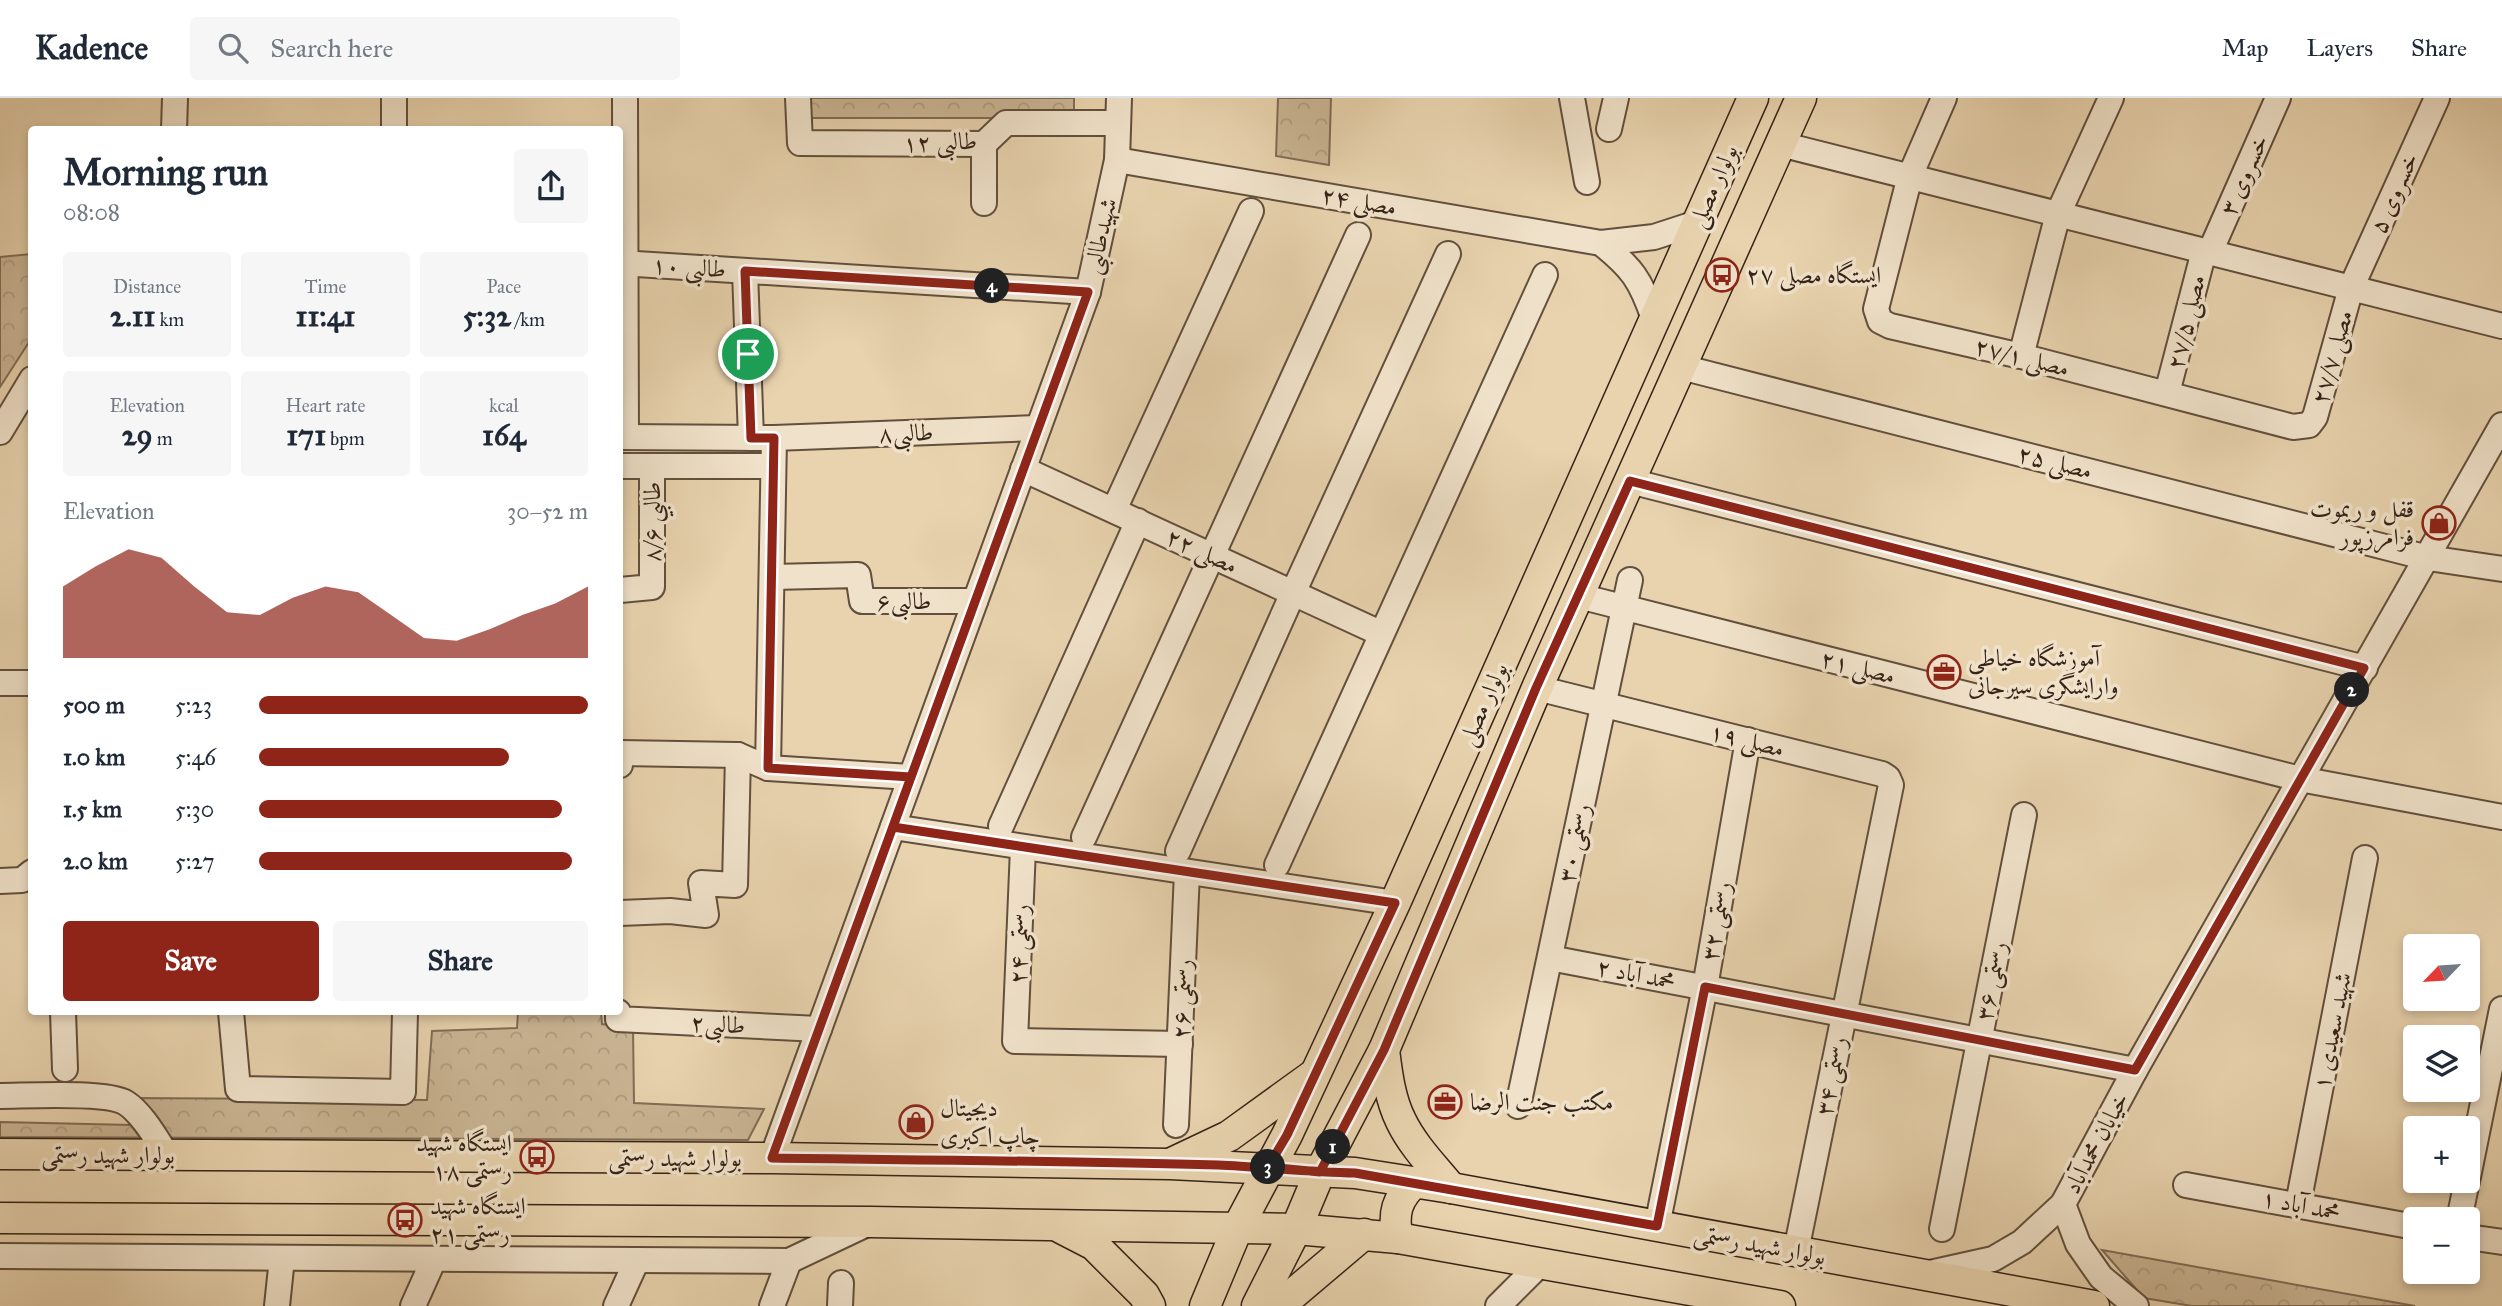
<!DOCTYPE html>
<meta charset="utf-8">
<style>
body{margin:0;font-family:"IM FELL Great Primer",Amiri,serif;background:#f6f6f7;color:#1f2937;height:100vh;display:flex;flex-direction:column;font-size:26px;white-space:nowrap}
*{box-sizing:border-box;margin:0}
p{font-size:23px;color:#747a83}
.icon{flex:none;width:38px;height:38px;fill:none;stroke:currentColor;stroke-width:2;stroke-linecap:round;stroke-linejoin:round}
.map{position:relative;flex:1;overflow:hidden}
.side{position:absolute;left:28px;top:28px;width:595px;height:889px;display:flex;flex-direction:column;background:#fff;border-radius:7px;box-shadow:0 4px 10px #0003}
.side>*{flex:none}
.needle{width:46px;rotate:245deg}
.buttons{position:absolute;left:2403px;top:836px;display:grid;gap:14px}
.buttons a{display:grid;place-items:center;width:77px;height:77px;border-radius:7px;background:#fff;box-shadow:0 4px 10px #0003;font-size:35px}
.pin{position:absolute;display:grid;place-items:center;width:60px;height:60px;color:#fff;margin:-30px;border:4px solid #fff;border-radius:50%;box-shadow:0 2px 7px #0007}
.km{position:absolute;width:35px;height:35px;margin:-18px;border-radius:50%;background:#222;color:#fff;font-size:19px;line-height:35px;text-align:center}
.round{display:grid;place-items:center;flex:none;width:74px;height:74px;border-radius:7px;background:#f6f6f7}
.overview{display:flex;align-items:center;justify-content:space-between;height:119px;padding:0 35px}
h1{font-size:38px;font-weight:700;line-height:52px}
.stats{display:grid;grid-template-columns:repeat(3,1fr);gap:10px;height:119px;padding:7px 35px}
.stats div{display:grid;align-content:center;border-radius:7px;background:#f6f6f7;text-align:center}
.stats b{font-size:30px;font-weight:700}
.stats small{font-size:19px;font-weight:400}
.stats p{font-size:19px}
.chart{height:196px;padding:14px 35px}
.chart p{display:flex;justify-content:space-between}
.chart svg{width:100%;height:126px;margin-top:7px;fill:#8f2418;opacity:.7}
.button{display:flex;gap:14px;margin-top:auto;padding:14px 35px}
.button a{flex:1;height:80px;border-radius:7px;background:#8f2418;color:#fff;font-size:28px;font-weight:700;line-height:80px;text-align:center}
.button a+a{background:#f6f6f7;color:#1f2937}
ul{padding:0 35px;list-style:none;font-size:23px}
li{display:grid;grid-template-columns:112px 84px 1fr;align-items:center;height:52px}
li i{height:18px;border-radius:9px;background:#8f2418}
header{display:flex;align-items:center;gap:42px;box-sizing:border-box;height:98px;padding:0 35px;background:#fff;border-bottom:2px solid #e0e1e3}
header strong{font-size:33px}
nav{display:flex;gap:38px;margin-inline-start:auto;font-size:24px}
.search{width:490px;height:63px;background:#f6f6f7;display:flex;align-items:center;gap:18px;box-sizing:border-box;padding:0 24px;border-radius:7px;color:#747a83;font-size:26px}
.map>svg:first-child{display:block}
</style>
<header>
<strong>Kadence</strong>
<div class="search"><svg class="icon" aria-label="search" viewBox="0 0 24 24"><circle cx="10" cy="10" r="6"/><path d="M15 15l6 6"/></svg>Search here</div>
<nav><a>Map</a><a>Layers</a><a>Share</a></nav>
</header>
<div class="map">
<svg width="2502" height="1208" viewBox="0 0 2502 1208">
<defs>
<pattern id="park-crowns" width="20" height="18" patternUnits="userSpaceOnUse" patternTransform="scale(1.75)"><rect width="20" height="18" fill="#cab594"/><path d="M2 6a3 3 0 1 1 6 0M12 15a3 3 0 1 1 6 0" fill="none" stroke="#ae9b7f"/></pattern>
</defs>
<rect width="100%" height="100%" fill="#e8d3ae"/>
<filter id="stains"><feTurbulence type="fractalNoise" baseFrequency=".00286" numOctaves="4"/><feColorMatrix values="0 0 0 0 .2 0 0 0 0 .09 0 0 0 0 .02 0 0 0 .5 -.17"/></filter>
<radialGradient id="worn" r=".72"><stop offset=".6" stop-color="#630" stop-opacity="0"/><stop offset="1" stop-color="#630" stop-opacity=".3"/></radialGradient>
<g fill="url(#park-crowns)" stroke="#806c56" stroke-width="2">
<rect x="804" y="0" width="270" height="20"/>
<polygon points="1278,0 1331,0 1329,67 1276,58"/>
<polygon points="31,156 31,241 0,289 0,159"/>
<polygon points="518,914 601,914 602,926 633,930 634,1005 764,1011 748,1042 0,1039 0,1024 131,1027 131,1000 427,1002 432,933 517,930"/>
<polygon points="2102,1152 2415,1208 2192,1208 2144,1200"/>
</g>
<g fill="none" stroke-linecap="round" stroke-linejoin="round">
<defs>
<g id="minor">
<polyline points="394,0 394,32"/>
<polyline points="625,0 626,339"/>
<polyline points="798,0 800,45 984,46 1006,25 1118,25"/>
<polyline points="1572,0 1587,84"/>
<polyline points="1944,0 1910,78 1876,211 1880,223 1890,228 2021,258 2293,329 2309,327 2315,319 2351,190 2437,0"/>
<polyline points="1609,31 1616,0"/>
<polyline points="174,32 175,0"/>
<polyline points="1780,46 2502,228"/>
<polyline points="1117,62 1601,145 1654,139 1697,125"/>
<polyline points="984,105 984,46"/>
<path d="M 1601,145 C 1632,170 1641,182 1654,221"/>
<polyline points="2210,154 2278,0"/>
<polyline points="620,165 1088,194"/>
<polyline points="745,173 751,340"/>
<polyline points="2021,258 2058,116 2111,0"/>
<polyline points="1681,269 2428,460 2502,471"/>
<polyline points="2167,295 2204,153"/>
<polyline points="0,334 32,281"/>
<polyline points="620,339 774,340 1038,330"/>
<polyline points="620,368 773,368"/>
<polyline points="1023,371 1380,535"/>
<polyline points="1630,383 2365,570"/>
<polyline points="1114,412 1251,113"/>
<polyline points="772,479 858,477 862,503 975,503"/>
<polyline points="620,492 652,489 652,368"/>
<polyline points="1579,498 2300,681 2502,719"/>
<polyline points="0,585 32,585"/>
<polyline points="1537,590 1882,676 1888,680 1891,687 1796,1153"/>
<polyline points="620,667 620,655 738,657 768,670 910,679"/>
<polyline points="768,670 774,340"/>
<polyline points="1001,728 1138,423"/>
<polyline points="893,729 1395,805"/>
<polyline points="1084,739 1358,137"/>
<polyline points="1023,750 1015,943 1180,946"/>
<polyline points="1178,753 1293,495 1448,156"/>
<polyline points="1277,767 1545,177"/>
<polyline points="0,783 22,782 32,774"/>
<polyline points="620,815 670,813 706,817 701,785 735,787 738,657"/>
<polyline points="1550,860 2135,972"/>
<polyline points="63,914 65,971"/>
<polyline points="231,914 238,991 403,994 405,914"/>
<polyline points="618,914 618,921 819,931"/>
<path d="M 0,998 C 26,998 107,993 126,1005 C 142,1015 157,1042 167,1057"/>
<polyline points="1518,1008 1630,482"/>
<polyline points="1176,1027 1187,774"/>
<polyline points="772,1060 1088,194 1117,62 1119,0"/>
<polyline points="2468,1079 2502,911"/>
<polyline points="2186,1087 2415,1129"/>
<polyline points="2063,1106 2078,1146 2101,1179 2136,1208"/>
<polyline points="2298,1106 2365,760"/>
<polyline points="2459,1122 2467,1083"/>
<polyline points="1657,1128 1705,889 1748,642"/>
<polyline points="1942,1131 2024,717"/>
<polyline points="2468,1139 2502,1144"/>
<polyline points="0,1158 789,1163 869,1125"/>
<polyline points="1930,1175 1993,1161 2022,1144 2063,1106 2135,972 2502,327"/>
<polyline points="277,1208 282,1160"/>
<polyline points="413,1208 434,1161"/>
<polyline points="616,1208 637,1162"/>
<polyline points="772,1208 789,1163"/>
<polyline points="840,1208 841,1185"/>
<polyline points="1498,1208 1541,1165"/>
</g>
<g id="major">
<path d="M 1384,952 C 1387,976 1390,1001 1401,1023 C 1413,1048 1434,1069 1451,1090"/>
<polyline points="0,1056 772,1060 1170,1066 1355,1075 1451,1090 2094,1208"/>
<polyline points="1174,1064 1229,1038 1312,978"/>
<polyline points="0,1120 871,1124 1296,1131 1398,1140 1780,1208"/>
<polyline points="1061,1130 1094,1147 1144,1197 1150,1208"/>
<path d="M 1398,1140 C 1392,1116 1397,1100 1415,1084"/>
<polyline points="1205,1208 1238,1129 1287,1037 1395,805 1753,0"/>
<polyline points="1257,1208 1296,1131 1320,1074 1384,952 1537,590 1801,0"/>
<polyline points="1279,1208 1364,1136"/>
</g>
</defs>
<use href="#minor" stroke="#624f3d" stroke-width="28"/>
<use href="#major" stroke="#362317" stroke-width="33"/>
<use href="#minor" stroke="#f0e2ca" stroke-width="24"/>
<use href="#major" stroke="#e8d3ae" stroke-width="30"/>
</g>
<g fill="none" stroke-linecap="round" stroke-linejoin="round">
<defs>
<path id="route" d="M 748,256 L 751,340 L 774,340 L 768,670 L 911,679 L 893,729 L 1395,805 L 1287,1037 L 1268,1069 L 1320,1074 L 1384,952 L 1536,590 L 1630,383 L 2364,570 L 2135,972 L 1705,889 L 1657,1128 L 1355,1075 C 1309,1074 1264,1069 1218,1067 C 1069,1063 920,1062 772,1060 C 877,771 982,482 1088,194 L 745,173 L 748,256"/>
</defs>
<use href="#route" stroke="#fff" stroke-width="14"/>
<use href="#route" stroke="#8f2418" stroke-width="9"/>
</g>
<defs>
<symbol id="bus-ring" viewBox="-11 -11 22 22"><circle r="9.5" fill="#f0e2ca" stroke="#8f2418" stroke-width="1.5"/><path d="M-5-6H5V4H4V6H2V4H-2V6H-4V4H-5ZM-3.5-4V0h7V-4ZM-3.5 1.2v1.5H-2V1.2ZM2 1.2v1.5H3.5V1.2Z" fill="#8f2418"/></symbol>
<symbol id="shop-ring" viewBox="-11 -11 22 22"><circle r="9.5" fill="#f0e2ca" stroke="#8f2418" stroke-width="1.5"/><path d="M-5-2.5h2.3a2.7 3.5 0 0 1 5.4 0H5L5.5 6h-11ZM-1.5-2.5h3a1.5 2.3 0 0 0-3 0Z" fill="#8f2418"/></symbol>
<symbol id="office-ring" viewBox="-11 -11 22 22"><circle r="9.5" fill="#f0e2ca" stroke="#8f2418" stroke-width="1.5"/><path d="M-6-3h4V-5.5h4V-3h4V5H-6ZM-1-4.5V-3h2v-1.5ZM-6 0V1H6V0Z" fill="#8f2418"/></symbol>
</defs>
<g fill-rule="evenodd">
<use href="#bus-ring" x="1703" y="158" width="38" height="38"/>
<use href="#shop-ring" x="2420" y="406" width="38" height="38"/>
<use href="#office-ring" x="1925" y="555" width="38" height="38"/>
<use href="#office-ring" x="1426" y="985" width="38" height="38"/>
<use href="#shop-ring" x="897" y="1005" width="38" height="38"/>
<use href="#bus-ring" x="518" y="1040" width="38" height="38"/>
<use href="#bus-ring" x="386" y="1103" width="38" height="38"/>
</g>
<g text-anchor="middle" stroke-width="7" stroke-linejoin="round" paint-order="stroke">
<g font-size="24" fill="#362317" stroke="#f0e2ca">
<text transform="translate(940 44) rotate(-2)" y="8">طالبی ۱۲</text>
<text transform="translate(2244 77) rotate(-66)" y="8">خسروی ۳</text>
<text transform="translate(1713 88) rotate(-66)" y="8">بولوار مصلی</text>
<text transform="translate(2394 95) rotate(-66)" y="8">خسروی ۵</text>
<text transform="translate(1359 103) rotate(10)" y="8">مصلی ۲۴</text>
<text transform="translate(1100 138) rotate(-77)" y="8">شهیدطالبی</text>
<text transform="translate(689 169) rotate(4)" y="8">طالبی ۱۰</text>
<text transform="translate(2186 224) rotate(-76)" y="8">مصلی ۲۷/۵</text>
<text transform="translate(2022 259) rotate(14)" y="8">مصلی ۲۷/۱</text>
<text transform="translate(2332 259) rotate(-74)" y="8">مصلی ۲۷/۷</text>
<text transform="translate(906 335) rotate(-2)" y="8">طالبی۸</text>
<text transform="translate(2055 364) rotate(14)" y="8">مصلی ۲۵</text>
<text transform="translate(652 424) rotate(-90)" y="8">طالبي ۸/۶</text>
<text transform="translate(1202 453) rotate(25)" y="8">مصلی ۲۲</text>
<text x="904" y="511">طالبی۶</text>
<text transform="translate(1858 569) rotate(14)" y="8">مصلی ۲۱</text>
<text transform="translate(1483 606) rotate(-66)" y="8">بولوار مصلی</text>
<text transform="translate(1747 642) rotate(14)" y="8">مصلی ۱۹</text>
<text transform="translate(1574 745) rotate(-78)" y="8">رستمی ۳۰</text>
<text transform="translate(1716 823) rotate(-80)" y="8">رستمی ۳۲</text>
<text transform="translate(1019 846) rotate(-88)" y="8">رستمی ۲۴</text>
<text transform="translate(1636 876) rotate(11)" y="8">محمد آباد ۲</text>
<text transform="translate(1991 883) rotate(-79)" y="8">رستمی ۳۶</text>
<text transform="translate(1182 901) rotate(-88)" y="8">رستمی ۲۶</text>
<text transform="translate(718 926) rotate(3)" y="8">طالبی۲</text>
<text transform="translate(2332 933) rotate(-79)" y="8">شهید سعیدی ۱</text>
<text transform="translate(1831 978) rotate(-79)" y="8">رستمی ۳۴</text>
<text transform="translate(2096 1045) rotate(-62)" y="8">خیابان محمدآباد</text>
<text x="108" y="1065">بولوار شهید رستمی</text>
<text x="675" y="1068">بولوار شهید رستمی</text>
<text transform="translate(2301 1107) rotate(11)" y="8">محمد آباد ۱</text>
<text transform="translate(1760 1147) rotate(10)" y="8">بولوار شهید رستمی</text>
</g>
<g font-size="24" fill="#362317" stroke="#f0e2ca" text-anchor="start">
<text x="1746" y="185">ایستگاه مصلی ۲۷</text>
<text x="2414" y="419" text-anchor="end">قفل و ریموت<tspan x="2414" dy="28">فرامرزپور</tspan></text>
<text x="1968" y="568">آموزشگاه خیاطی<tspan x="1968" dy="28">وارایشگری سیرجانی</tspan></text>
<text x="1470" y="1012">مكتب جنت الرضا</text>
<text x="940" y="1018">دیجیتال<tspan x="940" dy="28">چاپ اکبری</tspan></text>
<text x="512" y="1053" text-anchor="end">ایستگاه شهید<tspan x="512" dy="28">رستمی ۱۸</tspan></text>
<text x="430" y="1116">ایستگاه شهید<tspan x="430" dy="28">رستمی ۲۱</tspan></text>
</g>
</g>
<rect width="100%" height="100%" filter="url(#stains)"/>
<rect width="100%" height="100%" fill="url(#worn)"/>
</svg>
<div class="buttons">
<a><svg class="needle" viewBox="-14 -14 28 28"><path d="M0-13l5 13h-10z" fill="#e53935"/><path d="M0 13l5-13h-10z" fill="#747a83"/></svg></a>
<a><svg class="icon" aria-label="layers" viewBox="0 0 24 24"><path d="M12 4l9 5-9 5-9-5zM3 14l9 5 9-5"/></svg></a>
<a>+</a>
<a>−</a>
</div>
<div class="pin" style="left:748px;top:256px;background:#1e9e55"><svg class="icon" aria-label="arrive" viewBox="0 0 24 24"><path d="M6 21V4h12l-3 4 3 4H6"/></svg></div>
<b class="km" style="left:1333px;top:1049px">1</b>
<b class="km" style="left:2352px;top:592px">2</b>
<b class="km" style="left:1268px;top:1069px">3</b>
<b class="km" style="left:992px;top:188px">4</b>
<section class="side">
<div class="overview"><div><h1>Morning run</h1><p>08:08</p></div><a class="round"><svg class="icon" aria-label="share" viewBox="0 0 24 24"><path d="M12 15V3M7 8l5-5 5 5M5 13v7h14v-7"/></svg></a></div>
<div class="stats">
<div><p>Distance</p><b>2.11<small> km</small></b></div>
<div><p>Time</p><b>11:41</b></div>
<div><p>Pace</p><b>5:32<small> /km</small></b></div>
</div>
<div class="stats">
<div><p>Elevation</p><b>29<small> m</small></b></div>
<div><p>Heart rate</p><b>171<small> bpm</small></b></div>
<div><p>kcal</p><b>164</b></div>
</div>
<div class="chart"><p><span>Elevation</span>30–52 m</p>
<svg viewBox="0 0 160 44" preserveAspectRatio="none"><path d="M0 44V19L10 12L20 6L30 9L40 19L50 28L60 29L70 23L80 19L90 21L100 29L110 37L120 38L130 34L140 29L150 25L160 19V44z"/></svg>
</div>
<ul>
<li><b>500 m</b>5:23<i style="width:100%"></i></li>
<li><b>1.0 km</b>5:46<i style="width:76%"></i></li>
<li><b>1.5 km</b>5:30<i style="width:92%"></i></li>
<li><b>2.0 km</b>5:27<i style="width:95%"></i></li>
</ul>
<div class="button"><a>Save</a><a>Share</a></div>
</section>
</div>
